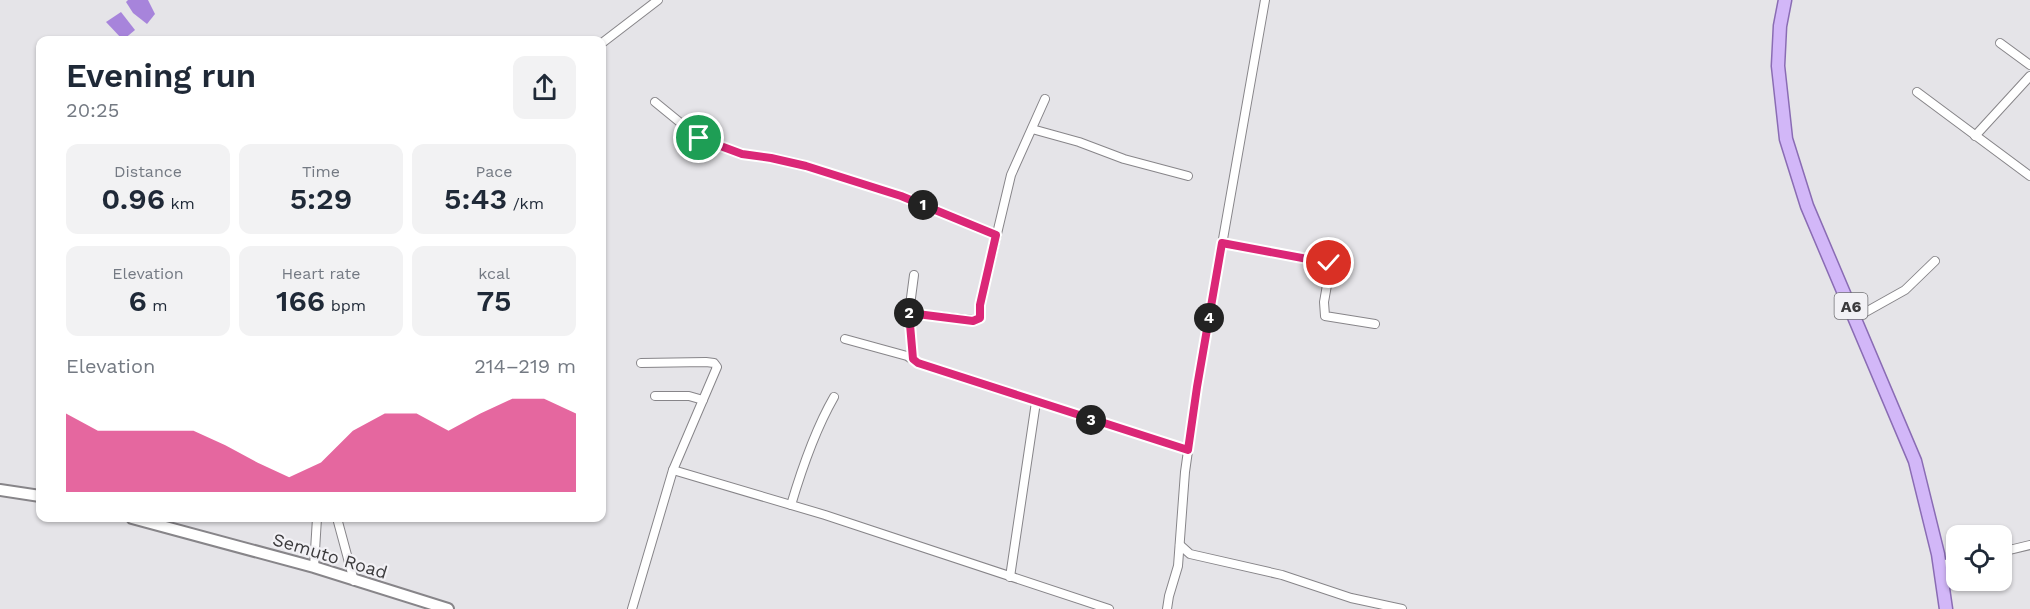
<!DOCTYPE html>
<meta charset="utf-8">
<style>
body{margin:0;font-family:"Work Sans",sans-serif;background:#f2f2f3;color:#1f2937;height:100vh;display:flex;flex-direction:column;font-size:22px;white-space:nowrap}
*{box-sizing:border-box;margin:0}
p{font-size:20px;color:#747a83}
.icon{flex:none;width:33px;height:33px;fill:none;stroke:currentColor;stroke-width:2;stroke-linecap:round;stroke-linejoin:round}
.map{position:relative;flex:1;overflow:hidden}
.sheet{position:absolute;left:36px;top:36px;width:570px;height:486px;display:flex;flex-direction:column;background:#fff;border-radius:12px;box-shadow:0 2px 4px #0004}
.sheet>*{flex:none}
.tools{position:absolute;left:1946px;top:525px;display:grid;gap:12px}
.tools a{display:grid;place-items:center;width:66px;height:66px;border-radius:12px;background:#fff;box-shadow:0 2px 4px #0004;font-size:30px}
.pin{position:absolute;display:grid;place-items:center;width:51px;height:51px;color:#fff;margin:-26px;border:3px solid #fff;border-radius:50%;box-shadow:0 2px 6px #0007}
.km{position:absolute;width:30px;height:30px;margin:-15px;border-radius:50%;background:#222;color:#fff;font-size:16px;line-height:30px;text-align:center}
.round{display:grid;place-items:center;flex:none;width:63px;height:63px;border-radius:12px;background:#f2f2f3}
.overview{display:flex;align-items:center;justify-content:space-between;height:102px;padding:0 30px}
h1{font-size:33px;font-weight:600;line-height:45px}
.stats{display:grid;grid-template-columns:repeat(3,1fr);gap:9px;height:102px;padding:6px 30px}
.stats div{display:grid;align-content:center;border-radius:12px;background:#f2f2f3;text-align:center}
.stats b{font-size:30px;font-weight:600}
.stats small{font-size:16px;font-weight:400}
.stats p{font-size:16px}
.chart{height:168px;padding:12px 30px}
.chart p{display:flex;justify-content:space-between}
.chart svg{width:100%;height:108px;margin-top:6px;fill:#db2777;opacity:.7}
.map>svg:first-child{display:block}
</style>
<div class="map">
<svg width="2030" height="609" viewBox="0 0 2030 609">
<rect width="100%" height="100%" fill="#e5e4e8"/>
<g fill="#a784db">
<polygon points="128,0 148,0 155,14 147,24 133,13 126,2"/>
<polygon points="121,12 135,30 123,40 106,22"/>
</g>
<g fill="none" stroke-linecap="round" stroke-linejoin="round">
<defs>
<g id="minor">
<polyline points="602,43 658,0"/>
<polyline points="2000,43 2030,65"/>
<polyline points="1917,92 2030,176"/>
<polyline points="655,102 699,138 742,154 771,158 806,166 901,196 996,235"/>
<polyline points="1032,129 1079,142 1124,159 1188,176"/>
<polyline points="1975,136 2030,76"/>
<polyline points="1222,243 1329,263 1330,268 1324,302 1325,316 1375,324"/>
<polyline points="909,313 973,320 980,318 980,305 1011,175 1045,99"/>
<polyline points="1855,318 1905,290 1935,261"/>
<polyline points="845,339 907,356 918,363 1188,450"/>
<polyline points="913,359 909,313 914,275"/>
<polyline points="655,396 689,396 703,400"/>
<polyline points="673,470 825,515 1109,609"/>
<path d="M 791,505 C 802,468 815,430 834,397"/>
<polyline points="337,518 354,581"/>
<polyline points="1180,545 1190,554 1282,575 1351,598 1402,609"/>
<polyline points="2001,552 2030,545"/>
<polyline points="1940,565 1956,562"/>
<polyline points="314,567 317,518"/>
<polyline points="1010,577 1036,402"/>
<polyline points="632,609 673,470 717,367 714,363 706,362 641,363"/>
<polyline points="1167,609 1169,596 1178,566 1185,472 1197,387 1265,0"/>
</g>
<g id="secondary">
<polyline points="0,490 40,496"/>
<polyline points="132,518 314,567 448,609"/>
</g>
<polyline id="primary" points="1785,0 1780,26 1778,66 1786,139 1807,206 1915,461 1938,554 1946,609"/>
</defs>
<use href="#minor" stroke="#878589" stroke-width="10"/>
<use href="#secondary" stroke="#878589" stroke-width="14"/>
<use href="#primary" stroke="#8a6cb4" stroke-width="15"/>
<use href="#minor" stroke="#fff" stroke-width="8"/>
<use href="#secondary" stroke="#fff" stroke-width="10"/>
<use href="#primary" stroke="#d2b7f8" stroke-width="12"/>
</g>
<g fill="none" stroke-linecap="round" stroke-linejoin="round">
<defs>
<polyline id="route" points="699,138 742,154 771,158 806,166 901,196 996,235 980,305 980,318 973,321 909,313 913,359 918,363 1188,450 1197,387 1222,243 1329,263"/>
</defs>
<use href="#route" stroke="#fff" stroke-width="12"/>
<use href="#route" stroke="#db2777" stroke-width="8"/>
</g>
<g text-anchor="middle" stroke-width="4.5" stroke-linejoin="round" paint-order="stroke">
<rect fill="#f2f1f5" stroke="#727174" stroke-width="1.5" x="1834.5" y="293" width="33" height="26" rx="4.5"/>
<g font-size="16" font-weight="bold" fill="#3b3a3c">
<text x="1851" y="312">A6</text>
</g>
<g font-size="18" fill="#3b3a3c" stroke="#f2f1f5">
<text transform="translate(330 556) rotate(17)" y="6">Semuto Road</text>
</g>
</g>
</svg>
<div class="tools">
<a><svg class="icon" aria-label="locate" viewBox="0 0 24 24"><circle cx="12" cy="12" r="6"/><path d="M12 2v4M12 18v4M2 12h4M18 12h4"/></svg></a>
</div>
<div class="pin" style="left:699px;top:138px;background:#1e9e55"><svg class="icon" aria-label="arrive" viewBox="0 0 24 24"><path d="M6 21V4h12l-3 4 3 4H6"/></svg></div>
<div class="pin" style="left:1329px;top:263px;background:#d93025"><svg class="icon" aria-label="check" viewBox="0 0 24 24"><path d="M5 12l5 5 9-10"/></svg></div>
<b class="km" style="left:923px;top:205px">1</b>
<b class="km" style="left:909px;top:313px">2</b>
<b class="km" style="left:1091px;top:420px">3</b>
<b class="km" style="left:1209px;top:318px">4</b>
<section class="sheet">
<div class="overview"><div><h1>Evening run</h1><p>20:25</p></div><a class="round"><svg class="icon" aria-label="share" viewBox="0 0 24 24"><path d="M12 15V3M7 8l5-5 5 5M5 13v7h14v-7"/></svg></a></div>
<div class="stats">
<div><p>Distance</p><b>0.96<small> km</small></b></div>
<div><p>Time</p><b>5:29</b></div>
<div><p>Pace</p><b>5:43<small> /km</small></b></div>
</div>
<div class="stats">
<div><p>Elevation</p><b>6<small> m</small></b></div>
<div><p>Heart rate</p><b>166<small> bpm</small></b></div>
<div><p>kcal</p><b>75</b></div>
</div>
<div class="chart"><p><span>Elevation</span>214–219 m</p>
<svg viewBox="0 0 160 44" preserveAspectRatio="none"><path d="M0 44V12L10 19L20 19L30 19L40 19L50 25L60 32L70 38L80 32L90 19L100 12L110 12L120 19L130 12L140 6L150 6L160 12V44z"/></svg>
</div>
</section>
</div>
